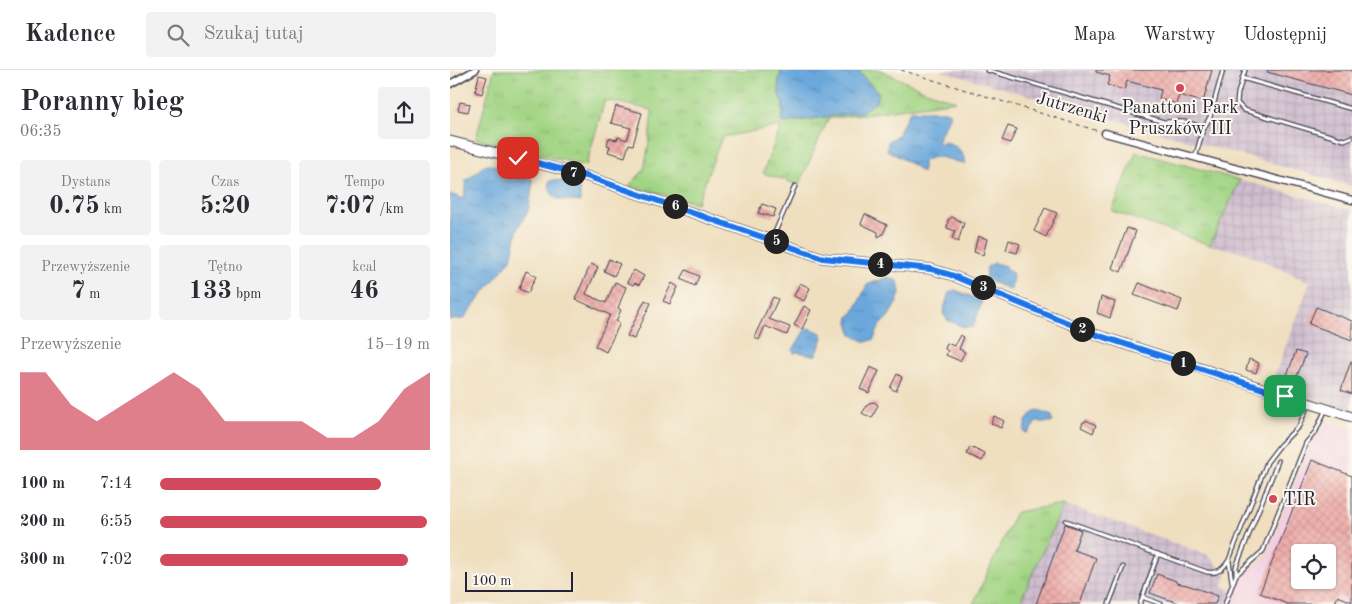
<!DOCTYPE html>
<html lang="pl">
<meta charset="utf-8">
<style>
body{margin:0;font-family:"Old Standard TT",serif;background:#f2f2f3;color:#2b2b33;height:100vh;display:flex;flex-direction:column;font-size:19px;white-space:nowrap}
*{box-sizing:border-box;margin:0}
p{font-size:16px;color:#7c7c81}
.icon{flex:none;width:28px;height:28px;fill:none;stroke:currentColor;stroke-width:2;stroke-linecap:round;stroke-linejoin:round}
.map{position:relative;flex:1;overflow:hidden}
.side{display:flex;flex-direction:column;background:#fff;width:450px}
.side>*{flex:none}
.buttons{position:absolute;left:841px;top:474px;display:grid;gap:10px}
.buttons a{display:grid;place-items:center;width:45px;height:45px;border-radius:5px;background:#fff;box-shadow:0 1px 4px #0004;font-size:25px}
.scale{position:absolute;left:15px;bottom:12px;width:108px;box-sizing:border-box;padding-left:5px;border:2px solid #22223b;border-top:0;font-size:14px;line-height:18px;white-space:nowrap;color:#22223b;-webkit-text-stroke:4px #fbf7ec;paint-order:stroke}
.pin{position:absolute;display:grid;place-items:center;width:42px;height:42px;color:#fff;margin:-21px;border-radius:10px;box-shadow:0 2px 8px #0006}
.km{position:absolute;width:25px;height:25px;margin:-12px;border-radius:50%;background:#222;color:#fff;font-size:14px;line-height:25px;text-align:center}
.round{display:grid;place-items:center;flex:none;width:52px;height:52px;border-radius:5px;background:#f2f2f3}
.head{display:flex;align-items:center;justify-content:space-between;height:85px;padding:0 20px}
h1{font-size:28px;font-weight:700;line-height:38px}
.figures{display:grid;grid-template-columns:repeat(3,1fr);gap:8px;height:85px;padding:5px 20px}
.figures div{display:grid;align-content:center;border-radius:5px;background:#f2f2f3;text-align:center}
.figures b{font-size:25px;font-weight:700}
.figures small{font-size:14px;font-weight:400}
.figures p{font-size:14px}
.chart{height:140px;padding:10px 20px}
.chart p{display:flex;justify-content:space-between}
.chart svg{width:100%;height:90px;margin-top:5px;fill:#d1495b;opacity:.7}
ul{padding:0 20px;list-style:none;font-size:16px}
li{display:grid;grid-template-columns:80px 60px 1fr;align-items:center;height:38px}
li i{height:12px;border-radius:6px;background:#d1495b}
header{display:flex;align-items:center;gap:30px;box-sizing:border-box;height:70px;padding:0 25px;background:#fff;border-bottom:1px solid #e1e1e2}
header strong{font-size:24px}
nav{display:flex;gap:28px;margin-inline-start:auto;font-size:18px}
.search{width:350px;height:45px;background:#f2f2f3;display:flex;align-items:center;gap:12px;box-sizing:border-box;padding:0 18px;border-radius:5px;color:#7c7c81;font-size:19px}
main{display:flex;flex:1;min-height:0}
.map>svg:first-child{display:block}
</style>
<header>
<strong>Kadence</strong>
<div class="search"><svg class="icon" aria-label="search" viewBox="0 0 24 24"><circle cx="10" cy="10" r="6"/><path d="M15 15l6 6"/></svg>Szukaj tutaj</div>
<nav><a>Mapa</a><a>Warstwy</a><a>Udostępnij</a></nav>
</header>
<main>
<section class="side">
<div class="head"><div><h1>Poranny bieg</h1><p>06:35</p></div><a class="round"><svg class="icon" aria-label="share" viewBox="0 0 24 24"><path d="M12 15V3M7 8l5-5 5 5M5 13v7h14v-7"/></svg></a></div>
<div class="figures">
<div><p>Dystans</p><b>0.75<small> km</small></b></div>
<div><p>Czas</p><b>5:20</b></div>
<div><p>Tempo</p><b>7:07<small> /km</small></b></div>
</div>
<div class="figures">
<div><p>Przewyższenie</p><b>7<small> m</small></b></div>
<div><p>Tętno</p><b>133<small> bpm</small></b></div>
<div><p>kcal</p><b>46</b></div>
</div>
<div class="chart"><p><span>Przewyższenie</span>15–19 m</p>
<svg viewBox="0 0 160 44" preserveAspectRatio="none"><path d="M0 44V6L10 6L20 22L30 30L40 22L50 14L60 6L70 14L80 30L90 30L100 30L110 30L120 38L130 38L140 30L150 14L160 6V44z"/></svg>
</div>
<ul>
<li><b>100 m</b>7:14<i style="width:82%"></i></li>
<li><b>200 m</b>6:55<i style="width:99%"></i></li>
<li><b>300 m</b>7:02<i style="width:92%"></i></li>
</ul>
</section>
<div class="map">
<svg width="902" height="534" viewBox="0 0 902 534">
<defs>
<pattern id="industrial-grid" width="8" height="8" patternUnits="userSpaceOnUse" patternTransform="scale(1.25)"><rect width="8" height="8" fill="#cfbdcf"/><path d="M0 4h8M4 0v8" fill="none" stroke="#b1a2b3"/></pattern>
<pattern id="grass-tufts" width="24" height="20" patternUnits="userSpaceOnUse" patternTransform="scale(1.25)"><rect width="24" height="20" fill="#a1d483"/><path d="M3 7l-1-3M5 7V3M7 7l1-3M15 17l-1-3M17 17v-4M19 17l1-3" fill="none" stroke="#8ab672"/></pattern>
<pattern id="water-ripples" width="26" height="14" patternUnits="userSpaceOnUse" patternTransform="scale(1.25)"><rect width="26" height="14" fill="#6ba8dc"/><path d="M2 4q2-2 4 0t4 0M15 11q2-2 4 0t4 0" fill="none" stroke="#5888b4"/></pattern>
<pattern id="building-cross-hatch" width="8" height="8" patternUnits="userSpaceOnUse" patternTransform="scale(1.25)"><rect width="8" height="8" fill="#efaeab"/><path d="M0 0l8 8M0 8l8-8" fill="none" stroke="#cd9594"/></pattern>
</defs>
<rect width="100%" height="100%" fill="#fbf7ec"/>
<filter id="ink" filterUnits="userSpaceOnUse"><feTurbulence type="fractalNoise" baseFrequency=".02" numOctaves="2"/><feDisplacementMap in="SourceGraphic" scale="10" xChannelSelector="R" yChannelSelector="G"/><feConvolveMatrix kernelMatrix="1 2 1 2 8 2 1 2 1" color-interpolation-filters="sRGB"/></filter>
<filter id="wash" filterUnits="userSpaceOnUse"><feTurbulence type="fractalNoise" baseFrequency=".0096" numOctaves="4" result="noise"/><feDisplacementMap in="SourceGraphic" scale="20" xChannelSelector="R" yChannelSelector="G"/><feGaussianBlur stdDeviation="1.12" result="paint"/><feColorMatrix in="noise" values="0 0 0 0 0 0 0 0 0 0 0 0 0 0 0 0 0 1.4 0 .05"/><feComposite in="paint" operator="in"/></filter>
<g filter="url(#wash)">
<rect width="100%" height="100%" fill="#efdfbf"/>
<path fill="#f2cfe1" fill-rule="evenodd" d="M 877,351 L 902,359 L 902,534 L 780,534 L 790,507 L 815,488 L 861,372 ZM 850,482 L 878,482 L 878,510 L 850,510 Z"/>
<g fill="url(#industrial-grid)">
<polygon points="488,0 902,0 902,116"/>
<polygon points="790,110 902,140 902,341 821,315 860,212 796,183 760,175"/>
<polygon points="614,434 758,485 776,505 772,516 785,522 781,534 569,534"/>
</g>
<g fill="url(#grass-tufts)" stroke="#627b5f">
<polygon points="44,0 332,0 329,8 329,24 333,34 333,53 411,42 429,23 407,0 430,0 476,21 506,31 378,49 349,115 313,103 331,56 272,67 247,133 179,116 194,100 199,73 202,40 155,30 136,96 26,69"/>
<polygon points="686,82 790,110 760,175 662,141"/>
<polygon points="614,434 569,534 523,534 566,442"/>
</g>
<g fill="url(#water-ripples)" stroke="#46658c">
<polygon points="332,0 407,0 429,24 425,33 411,42 333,53 333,34 329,24 329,8"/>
<path d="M 460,41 L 495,41 L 501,44 L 487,71 L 489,74 L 494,71 C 506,75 514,81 515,94 C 498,90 490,83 473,91 L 473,98 L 472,103 L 465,96 L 437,80 L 438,72 L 448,64 Z"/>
<path d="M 35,95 C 52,95 72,97 83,111 L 79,139 L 68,158 L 61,189 L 13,249 L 0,250 L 0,124 L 14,129 L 16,111 Z"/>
<path d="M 103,110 L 112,111 L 130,119 L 130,132 C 114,129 100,134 99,112 Z"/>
<polygon points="544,193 555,196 563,204 561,220 535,209 537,197"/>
<polygon points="438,207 448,211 450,223 447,232 438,247 430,255 424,269 416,272 402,265 398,252 399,246 404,242 417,215"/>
<polygon points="505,220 528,229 532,232 523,257 514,257 497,250 493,243 499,222"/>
<path d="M 356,258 L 362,259 L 371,263 L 373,268 L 366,285 C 358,286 351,280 344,283 L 343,280 Z"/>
<path d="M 588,341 L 602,346 L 603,352 L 586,352 L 579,362 L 576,363 L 574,362 C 575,352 578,343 588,341 Z"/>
</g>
<g id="blocks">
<g fill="url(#building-cross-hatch)" fill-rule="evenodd">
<polygon points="646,0 762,0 753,32 729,25 726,34 709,29 711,20 677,11 674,20 657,15 660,6 646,2"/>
<polygon points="817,0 902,0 902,25 817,2"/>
<polygon points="29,5 37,7 32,24 25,22"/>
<polygon points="10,32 20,34 18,42 8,40"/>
<polygon points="166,36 192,43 183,75 179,74 175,87 158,82 160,76 157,75 159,68 167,70 168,67 177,70 181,58 161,53"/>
<polygon points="558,56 567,59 560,73 552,70"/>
<polygon points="312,134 326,139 323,147 308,143"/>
<polygon points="595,138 607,143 596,167 584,161"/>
<polygon points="415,144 437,155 433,164 428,167 428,162 411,154"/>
<polygon points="502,147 514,153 508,172 502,169 505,161 497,158 498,150"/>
<polygon points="677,158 686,161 671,202 662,198"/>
<polygon points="528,166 537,169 533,185 524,182"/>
<polygon points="559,170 570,174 567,183 556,180"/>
<polygon points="159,189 170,194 164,206 154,201"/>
<polygon points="141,194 148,197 136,224 156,233 165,212 176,217 168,238 171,240 166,251 170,253 156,282 145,276 160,245 125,229"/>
<polygon points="184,200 194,206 189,215 185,213 183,215 177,212"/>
<polygon points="236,200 249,206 245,216 231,209"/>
<polygon points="76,201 86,206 78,223 69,219"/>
<polygon points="222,213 228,217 220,234 213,231"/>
<polygon points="350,213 360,218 354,231 344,226"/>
<polygon points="689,213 732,230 728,241 684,225"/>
<polygon points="323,227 328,229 319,249 340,257 337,265 315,256 309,270 304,267"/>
<polygon points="651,227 665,232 660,248 647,243"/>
<polygon points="195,230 201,233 184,269 177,266"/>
<polygon points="354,236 361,240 352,259 344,255"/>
<polygon points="866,237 902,251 902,270 859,254"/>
<polygon points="510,265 514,267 509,279 515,282 510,291 496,285 498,281 495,279 497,273 504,276"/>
<polygon points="846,281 856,284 845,311 836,308"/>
<polygon points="799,289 809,293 806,303 796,300"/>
<polygon points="901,291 902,291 902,324 891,320"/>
<polygon points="420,297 429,301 419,323 410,319"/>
<polygon points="447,304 452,307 446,321 440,318"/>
<polygon points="424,332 428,335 422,348 412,343 419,333"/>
<polygon points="544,346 554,351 551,358 541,353"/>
<polygon points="636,350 646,355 643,363 631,357 633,352 635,352"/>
<polygon points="520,377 535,384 532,391 517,384"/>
<path d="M 862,390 L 902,406 L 902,532 L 888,526 L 884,534 L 837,534 L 810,523 ZM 850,482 L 878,482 L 878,510 L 850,510 Z"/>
<polygon points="615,454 631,460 624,480 646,488 630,534 586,534"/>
<polygon points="707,504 726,511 726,513 737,515 768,526 765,534 731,534 700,523"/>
</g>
</g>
</g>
<g filter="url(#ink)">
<use href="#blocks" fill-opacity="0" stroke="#413e4f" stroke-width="1"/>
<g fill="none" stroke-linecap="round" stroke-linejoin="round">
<defs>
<g id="lane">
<path d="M 537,0 L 714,52 C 728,51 742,50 753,60 L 745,88"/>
<polyline points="795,0 788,23 787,33 794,40 894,70 902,67"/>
<polyline points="792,8 902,39"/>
<polyline points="753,60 760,47 773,0"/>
<polyline points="322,169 345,116"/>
<path d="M 616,451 L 757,502 C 768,504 773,499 779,490 L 817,392 L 830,375 L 849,356 L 858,335"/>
<polyline points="779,491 782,512"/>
<polyline points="786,504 786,497 828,391"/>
<polyline points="692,527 711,534"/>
<polyline points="659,534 673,497"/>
<polyline points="690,534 708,484"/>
<polyline points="775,534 786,505 813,481 856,373 866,361 875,341"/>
</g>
<g id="street">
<polyline points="0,14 25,0"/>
<polyline points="655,63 902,130"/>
</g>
<polyline id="secondary" points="0,71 136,106 373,188 481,199 501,205 647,265 902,347"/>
</defs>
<use href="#lane" stroke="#413e4f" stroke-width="5.5"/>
<use href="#street" stroke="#413e4f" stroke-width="9"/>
<use href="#secondary" stroke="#413e4f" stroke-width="11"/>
<polyline stroke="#413e4f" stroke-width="1" stroke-dasharray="4 4" stroke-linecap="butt" points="451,0 648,61"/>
<use href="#lane" stroke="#fff" stroke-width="3"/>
<use href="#street" stroke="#fff" stroke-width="6"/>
<use href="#secondary" stroke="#fff" stroke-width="9"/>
</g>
</g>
<g fill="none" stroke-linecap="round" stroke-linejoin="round" filter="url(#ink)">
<defs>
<polyline id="route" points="68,88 136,106 373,188 481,199 501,205 647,265 835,326"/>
</defs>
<use href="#route" stroke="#fff" stroke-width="10"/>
<use href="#route" stroke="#1a73e8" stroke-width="6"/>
</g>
<g fill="#d1495b" stroke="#fbf7ec" stroke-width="2">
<circle cx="730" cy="18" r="5"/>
<circle cx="823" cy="429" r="5"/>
</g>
<g text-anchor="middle" stroke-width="4" stroke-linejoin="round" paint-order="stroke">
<g font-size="18" fill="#22223b" stroke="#fbf7ec">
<text transform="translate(622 37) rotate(16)" y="6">Jutrzenki</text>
</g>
<g font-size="18" fill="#22223b" stroke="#fbf7ec">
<text x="730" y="43">Panattoni Park<tspan x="730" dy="21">Pruszków III</tspan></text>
<text x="833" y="435" text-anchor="start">TIR</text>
</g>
</g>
</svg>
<div class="buttons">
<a><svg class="icon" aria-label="locate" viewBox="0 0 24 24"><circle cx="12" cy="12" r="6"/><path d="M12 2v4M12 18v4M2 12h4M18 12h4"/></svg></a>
</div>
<div class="scale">100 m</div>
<div class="pin" style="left:835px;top:326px;background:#1e9e55"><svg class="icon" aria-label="arrive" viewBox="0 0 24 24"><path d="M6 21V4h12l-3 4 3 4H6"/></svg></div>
<div class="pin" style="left:68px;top:88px;background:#d93025"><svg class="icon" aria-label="check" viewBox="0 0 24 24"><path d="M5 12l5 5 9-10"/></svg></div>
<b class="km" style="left:733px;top:293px">1</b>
<b class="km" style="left:632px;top:259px">2</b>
<b class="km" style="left:533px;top:217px">3</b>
<b class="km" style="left:430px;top:194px">4</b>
<b class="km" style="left:326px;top:171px">5</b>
<b class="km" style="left:225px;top:136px">6</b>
<b class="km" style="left:123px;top:103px">7</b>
</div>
</main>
